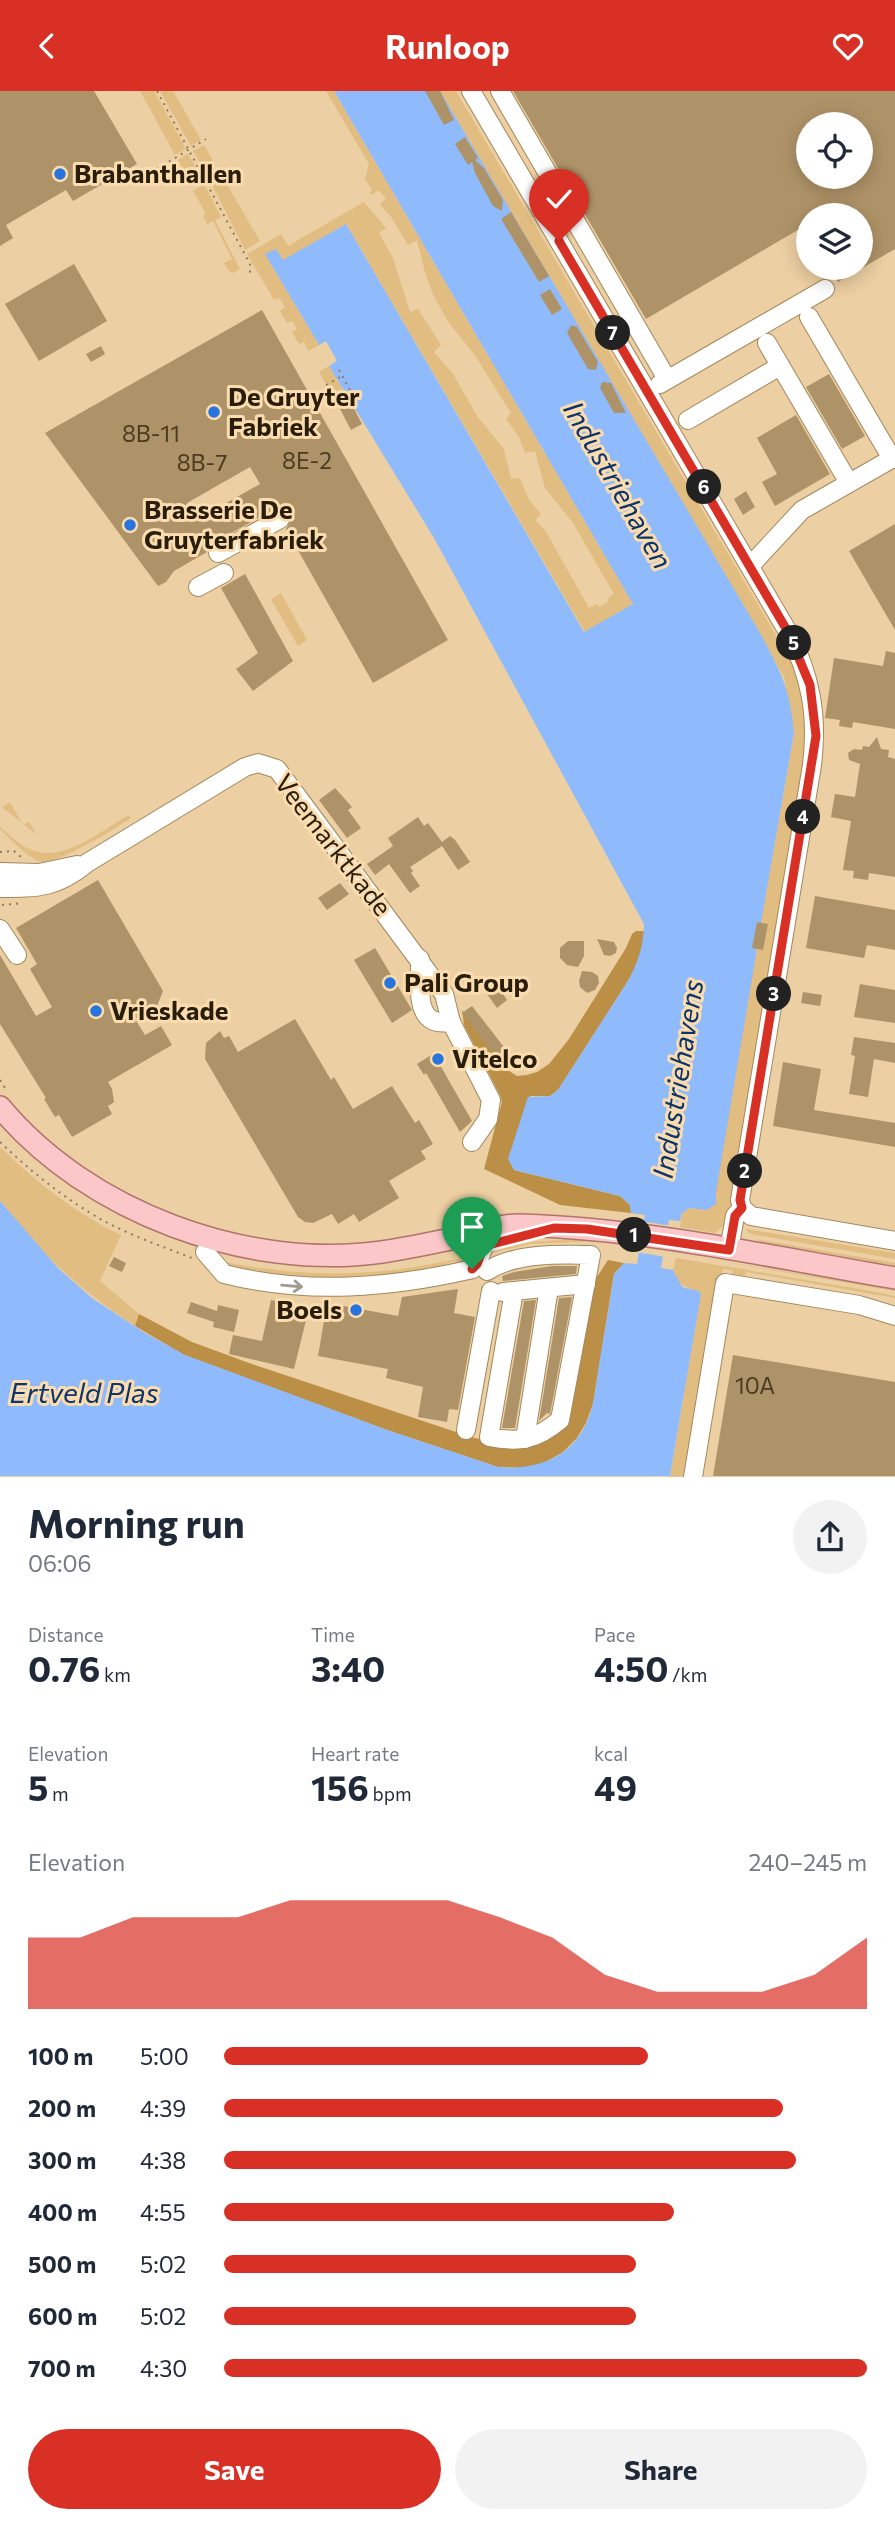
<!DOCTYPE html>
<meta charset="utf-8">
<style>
body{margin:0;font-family:Commissioner,sans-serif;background:#f2f2f3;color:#1f2937;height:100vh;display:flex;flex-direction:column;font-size:26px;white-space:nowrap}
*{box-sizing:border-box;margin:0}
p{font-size:23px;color:#747a83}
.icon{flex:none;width:38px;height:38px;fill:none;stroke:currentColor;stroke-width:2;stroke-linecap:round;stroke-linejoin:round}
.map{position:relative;height:1386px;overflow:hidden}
.sheet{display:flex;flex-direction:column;background:#fff;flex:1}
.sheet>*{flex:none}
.controls{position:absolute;left:796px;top:21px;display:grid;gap:14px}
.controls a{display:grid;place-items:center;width:77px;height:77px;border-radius:50%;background:#fff;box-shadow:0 4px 18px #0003;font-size:35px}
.pin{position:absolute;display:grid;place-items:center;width:60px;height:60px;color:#fff;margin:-72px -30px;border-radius:50% 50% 50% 0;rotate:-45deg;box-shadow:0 0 7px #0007}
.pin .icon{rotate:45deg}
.km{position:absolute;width:35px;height:35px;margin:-18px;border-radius:50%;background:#222;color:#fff;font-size:19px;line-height:35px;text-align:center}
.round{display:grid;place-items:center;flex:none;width:74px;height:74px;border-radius:37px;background:#f2f2f3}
.headline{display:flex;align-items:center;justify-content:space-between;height:119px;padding:0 28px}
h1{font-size:38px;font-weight:700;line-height:52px}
.metrics{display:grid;grid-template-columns:repeat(3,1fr);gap:10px;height:119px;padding:7px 28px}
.metrics div{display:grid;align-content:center}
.metrics b{font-size:35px;font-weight:700}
.metrics small{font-size:19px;font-weight:400}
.metrics p{font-size:19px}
.chart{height:196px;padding:14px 28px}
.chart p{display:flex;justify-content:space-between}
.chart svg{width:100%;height:126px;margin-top:7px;fill:#d93025;opacity:.7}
.cta{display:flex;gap:14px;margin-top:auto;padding:14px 28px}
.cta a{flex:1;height:80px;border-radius:42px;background:#d93025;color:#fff;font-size:28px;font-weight:700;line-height:80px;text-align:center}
.cta a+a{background:#f2f2f3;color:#1f2937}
ul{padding:0 28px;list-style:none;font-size:23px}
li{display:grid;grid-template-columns:112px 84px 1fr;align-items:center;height:52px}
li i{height:18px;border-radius:9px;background:#d93025}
header{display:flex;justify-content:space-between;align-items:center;height:91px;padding:0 28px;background:#d93025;color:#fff;font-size:32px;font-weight:700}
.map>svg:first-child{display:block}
</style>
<header><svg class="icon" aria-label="back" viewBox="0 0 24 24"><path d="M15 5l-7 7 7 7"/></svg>Runloop<svg class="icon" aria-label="heart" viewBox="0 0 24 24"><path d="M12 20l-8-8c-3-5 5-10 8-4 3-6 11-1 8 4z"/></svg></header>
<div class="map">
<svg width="895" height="1386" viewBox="0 0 895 1386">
<rect width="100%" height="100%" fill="#eccfa2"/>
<g fill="#e2bd81">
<polygon points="140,0 154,0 186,58 175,64"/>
<polygon points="160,0 173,0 201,49 191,55"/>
<polygon points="326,0 334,0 633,513 585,541 346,133 283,170 266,164 319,254 308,260 304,251 299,253 292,241 297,238 292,230 287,232 280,220 285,216 279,207 274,209 247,163 281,143 288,155 364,111 386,137 379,142 393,167 410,221 418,218 441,254 434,261 453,283 477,325 504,358 511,388 520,387 529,409 541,423 535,429 545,439 589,517 597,513 599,516 608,511 607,508 614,503 573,432 545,397 535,360 525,362 519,346 506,328 511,322 474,263 449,232 435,208 426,185 417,149 408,154 391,126 380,114 386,107 378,99 372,104 370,101 372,99 365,88 369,73"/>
<polygon points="440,0 456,0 801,587 807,621 807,664 730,1125 724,1134 715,1142 680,1136 682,1122 690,1117 707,1119 757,858 752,857 757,831 761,832 794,642 784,586"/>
<polygon points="204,54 213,70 202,76 193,60"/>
<polygon points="188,63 197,79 187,86 178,69"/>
<polygon points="221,83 260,150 245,159 210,90"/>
<polygon points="204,93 221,126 215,129 240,178 233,182 229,180 224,172 232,168 213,130 207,133 203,125 206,123 193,100"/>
<polygon points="329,275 350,310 339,316 319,281"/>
<polygon points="281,502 307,549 298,555 271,508"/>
<polygon points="10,711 23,734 29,731 37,744 2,716"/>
<path d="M 129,724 L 131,727 C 116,737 53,777 38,770 C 25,764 11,748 0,738 L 0,736 C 8,743 17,752 27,757 C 61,775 100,740 129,724 Z"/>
<path d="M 0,1056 C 37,1092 75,1122 121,1144 L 100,1190 L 139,1223 L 135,1235 C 79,1198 41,1164 0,1110 Z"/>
<polygon points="746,1138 895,1162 895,1168 756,1144 748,1142"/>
<polygon points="573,1148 596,1150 530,1153 490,1162 492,1159 532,1151"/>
<polygon points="755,1148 895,1172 895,1176 766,1154"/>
<path d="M 469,1165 L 466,1175 L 453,1178 L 455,1170 L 445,1173 L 439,1182 L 431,1176 L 421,1178 L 415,1187 L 407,1180 L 397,1182 L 391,1191 L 383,1183 L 373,1185 L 366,1193 L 361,1185 L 351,1186 L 343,1194 L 336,1186 L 326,1186 L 318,1194 L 313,1186 L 303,1185 L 294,1192 L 288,1184 L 279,1183 L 270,1190 L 264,1181 L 254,1179 L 244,1186 L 230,1182 L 225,1171 C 311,1188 384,1186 469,1165 Z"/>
<polygon points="676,1167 871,1200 895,1205 895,1207 746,1181 744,1188 732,1186 733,1179 723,1178 686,1385 670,1386 701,1203 678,1192 673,1179"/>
<polygon points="702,1167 895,1198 895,1200"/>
</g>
<g fill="#bb8f46">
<path d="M 636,840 L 644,840 C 644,858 637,875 628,890 L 558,999 L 550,1005 L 530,1005 L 514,1079 L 620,1105 L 630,1114 L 631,1122 L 560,1114 L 484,1078 L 502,1011 L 500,1004 L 464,934 L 462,919 L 509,980 L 517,985 L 527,984 L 537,981 L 549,973 L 569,948 L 626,857 L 632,843 Z"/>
<polygon points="608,1169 624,1172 614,1183 593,1313 586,1332 577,1347 563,1361 544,1372 526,1377 498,1376 387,1339 184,1264 135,1235 139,1223 192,1251 249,1272 471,1346 510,1355 554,1342 593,1192"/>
</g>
<path fill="#8fbbfc" d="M 334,0 L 440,0 L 760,542 C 781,581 790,597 794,642 L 761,832 L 752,857 L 757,858 L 716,1101 L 716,1113 L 707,1119 L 690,1117 L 682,1122 L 680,1130 L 669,1129 L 661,1177 L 673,1179 L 682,1196 L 698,1200 L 701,1203 L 670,1385 L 0,1385 L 0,1110 L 58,1177 L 92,1207 L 145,1242 L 185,1264 L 387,1339 L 498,1376 C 540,1380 578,1364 591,1320 C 596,1303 597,1285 600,1268 C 605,1239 610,1211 614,1183 L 624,1172 L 637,1173 L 645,1124 L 631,1122 L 630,1114 L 620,1105 L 514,1079 L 508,1068 L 528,1006 L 550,1005 L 558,999 L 628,890 C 638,871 644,854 644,833 L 434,447 L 329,275 L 337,270 L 326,250 L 319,254 L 265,163 L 276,158 L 283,169 L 346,133 L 584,541 L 633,513 Z"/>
<polygon fill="#eccfa2" points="641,1130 671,1135 666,1166 636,1161"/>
<g fill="#af9368" fill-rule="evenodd">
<polygon points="0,0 94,0 137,73 73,110 66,99 6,134 13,147 0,155"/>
<polygon points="425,0 440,0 454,29 444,34"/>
<path d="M 513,0 L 895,0 L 895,158 L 838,191 L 829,177 L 861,177 L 861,124 L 808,124 L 808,133 L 646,228 ZM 808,33 L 861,33 L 861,86 L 808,86 Z"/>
<polygon points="465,46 478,67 475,69 484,77 503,109 502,120 493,115 475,82 472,71 468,74 455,53"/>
<polygon points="511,121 549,185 539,191 501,128"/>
<polygon points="74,173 107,230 39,270 5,213"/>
<polygon points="550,198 562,218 552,224 540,204"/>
<path d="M 262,219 L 448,549 L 373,592 L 286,438 L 291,429 L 286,419 L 275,418 L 213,452 L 207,461 L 174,480 L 166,491 L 158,495 L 45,342 ZM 250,376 L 260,393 L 196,429 L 187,412 Z"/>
<polygon points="571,234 577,236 598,271 596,279 588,278 567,242"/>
<polygon points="101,255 105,263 91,271 86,263"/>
<polygon points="829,283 865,345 842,358 806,296"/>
<polygon points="602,291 611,292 626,322 614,322 600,297"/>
<polygon points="350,310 362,333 351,339 339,316"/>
<polygon points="796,324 830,383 775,415 762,391 777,383 757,347"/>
<polygon points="746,400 755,416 743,424 734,408"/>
<polygon points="895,433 895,539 849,460"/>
<polygon points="245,483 293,570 253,600 236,578 258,562 221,497"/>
<polygon points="886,560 895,562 895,638 853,631 852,637 839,635 840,629 825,627 834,567 883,575"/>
<polygon points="877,646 881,658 889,659 888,666 895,668 895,786 869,782 868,789 853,787 854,780 843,779 851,730 831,726 835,703 855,706 860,673 849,669 848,662 854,658 862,659 863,655 869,656"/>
<polygon points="335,697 352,716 348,719 361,737 347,747 319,709"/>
<polygon points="418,726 424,735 428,732 442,751 450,745 455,749 470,771 458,779 442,755 410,776 413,780 411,782 420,795 410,802 389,773 375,784 367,773 393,755 388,747"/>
<polygon points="98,789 163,900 157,915 135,928 145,944 161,935 172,954 108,991 112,998 114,1011 108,1015 112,1023 72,1046 59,1024 55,1026 44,1008 46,1007 0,933 0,864 36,925 52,916 30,878 37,873 16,837"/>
<polygon points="340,792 349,803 327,819 318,807"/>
<polygon points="815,805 895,819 895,859 867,854 864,867 806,857"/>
<polygon points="757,831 768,833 763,859 752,857"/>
<polygon points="597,848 614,851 617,857 616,862 610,865 604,864"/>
<polygon points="568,850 584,850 584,865 578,876 567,874 560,867 560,857"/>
<polygon points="375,857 412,919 392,932 354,869"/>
<polygon points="582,880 592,881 598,885 599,892 595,899 587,902 580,896 579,890"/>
<polygon points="504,890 510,898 503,903 507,909 497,917 487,903"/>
<polygon points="860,893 895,899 895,932 854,926"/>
<polygon points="803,901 822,904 820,915 801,912"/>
<polygon points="472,915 514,969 504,977 462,922"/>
<polygon points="295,928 331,989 334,986 353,1018 392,995 415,1032 419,1029 433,1053 421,1060 426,1068 389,1090 399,1107 359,1131 354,1123 338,1133 332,1123 313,1132 305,1131 298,1126 205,968 206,952 220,940 224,947 229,945 238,961"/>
<polygon points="854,946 895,952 895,972 874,968 868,1006 849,1003 855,965 851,964"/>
<polygon points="436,961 443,973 440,974 472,1030 460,1041 426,982 424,984 417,973"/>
<polygon points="783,971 821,978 814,1019 895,1032 895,1056 773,1035"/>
<polygon points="114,1166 126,1172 122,1181 109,1175"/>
<polygon points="552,1175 577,1175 576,1183 503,1190 502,1185 514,1181"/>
<polygon points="458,1198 454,1222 475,1226 458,1319 449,1318 447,1331 418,1326 423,1296 386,1287 388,1278 318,1265 327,1212 398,1225 402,1206"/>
<polygon points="572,1206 550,1323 547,1322 539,1330 559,1207"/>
<polygon points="271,1209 309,1217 294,1278 229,1263 233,1244 262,1250"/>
<polygon points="536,1209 515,1337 502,1337 524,1210"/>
<polygon points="191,1211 217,1220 218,1214 239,1219 234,1241 213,1236 214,1231 187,1222"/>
<polygon points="733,1264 895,1291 895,1385 713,1385"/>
</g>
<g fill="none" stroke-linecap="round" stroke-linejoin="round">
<defs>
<g id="minor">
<path d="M 471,0 L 788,541 C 811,585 818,625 812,674 L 740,1109 L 742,1117 L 751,1125 L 895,1150"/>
<polyline points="500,0 667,288"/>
<polyline points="809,226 892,368"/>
<polyline points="767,252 849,392"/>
<polyline points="660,293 825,198"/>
<polyline points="688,329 780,275"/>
<polyline points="218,462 280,428"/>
<polyline points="750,475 802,419 895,366"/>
<polyline points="198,496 224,482"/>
<polyline points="0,781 39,782 77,774"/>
<path d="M 0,797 C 38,797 57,797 87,772 L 245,676 L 258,672 L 277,678 L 444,903 L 451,931 L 491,1009 L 488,1028 L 472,1051"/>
<polyline points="0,838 17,864"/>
<path d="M 420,868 C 421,895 412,937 451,931"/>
<polyline points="729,1159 735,1125 742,1117"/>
<path d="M 205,1161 L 224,1183 C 308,1204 390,1197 473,1178 L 477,1173 L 484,1155"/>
<path d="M 487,1180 C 515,1162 558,1163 591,1164 L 560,1329 C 536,1349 519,1352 489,1346 L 514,1200"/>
<polyline points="503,1201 586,1193"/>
<polyline points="466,1339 491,1200"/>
<polyline points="525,1348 549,1197"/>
<polyline points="693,1386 725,1192 859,1214 895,1225"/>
</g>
<path id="major" d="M 0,1016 C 87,1121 247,1180 382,1161 C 410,1157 437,1151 465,1145 C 483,1140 504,1133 522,1134 C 647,1138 772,1166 895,1187"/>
</defs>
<use href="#minor" stroke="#a3885d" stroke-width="20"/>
<use href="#major" stroke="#b0736e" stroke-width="24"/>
<g stroke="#8f7b5b" stroke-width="2" stroke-dasharray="2 5" stroke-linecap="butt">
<polyline points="157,0 250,173 250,182"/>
<polyline points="157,78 206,48"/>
<polyline points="339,279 356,310"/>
<polyline points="326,294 340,286"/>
<polyline points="0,761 14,760 21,766"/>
<polyline points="2,814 23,812"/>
<polyline points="0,989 7,1000"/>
<path d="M 0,1051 C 26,1076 54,1099 84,1118 C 117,1140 156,1153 192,1167"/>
</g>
<use href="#minor" stroke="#fff" stroke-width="18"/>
<use href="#major" stroke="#fbc7c8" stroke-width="21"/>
</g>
<defs><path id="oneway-shaft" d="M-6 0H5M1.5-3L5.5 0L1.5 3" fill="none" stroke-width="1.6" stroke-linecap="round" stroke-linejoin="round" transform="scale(1.75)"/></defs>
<use stroke="#9f9a92" href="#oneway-shaft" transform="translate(292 1195) rotate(5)"/>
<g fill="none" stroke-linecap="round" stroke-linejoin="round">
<defs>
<polyline id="route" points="472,1178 477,1173 484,1155 554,1137 587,1138 729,1159 735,1125 742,1117 740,1109 816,645 810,594 788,541 559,150"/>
</defs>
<use href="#route" stroke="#fff" stroke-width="14"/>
<use href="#route" stroke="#d93025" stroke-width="9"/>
</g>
<g fill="#2874df" stroke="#fadcaf" stroke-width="2.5">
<circle cx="60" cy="83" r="7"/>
<circle cx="214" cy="321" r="7"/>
<circle cx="130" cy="434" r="7"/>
<circle cx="390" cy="892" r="7"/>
<circle cx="96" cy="920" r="7"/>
<circle cx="438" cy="968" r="7"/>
<circle cx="356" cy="1219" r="7"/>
</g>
<g text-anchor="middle" stroke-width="6" stroke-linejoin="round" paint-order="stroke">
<g font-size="23" fill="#4a3b23">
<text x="151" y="351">8B-11</text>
<text x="307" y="378">8E-2</text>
<text x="202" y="380">8B-7</text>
<text x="755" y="1303">10A</text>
</g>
<g font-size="26" font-weight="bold" fill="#291e0c" stroke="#fadcaf" text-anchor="start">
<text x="74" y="92">Brabanthallen</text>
<text x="228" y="315">De Gruyter<tspan x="228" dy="30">Fabriek</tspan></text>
<text x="144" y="428">Brasserie De<tspan x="144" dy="30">Gruyterfabriek</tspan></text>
<text x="404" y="901">Pali Group</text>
<text x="110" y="929">Vrieskade</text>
<text x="452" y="977">Vitelco</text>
<text x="342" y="1228" text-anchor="end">Boels</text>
</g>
<g font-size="26" fill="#291e0c" stroke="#fadcaf">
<text transform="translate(333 754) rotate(52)" y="9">Veemarktkade</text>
</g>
<g font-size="28" font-style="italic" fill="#0d356d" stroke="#fadcaf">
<text transform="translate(618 394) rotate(60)" y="10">Industriehaven</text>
<text transform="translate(678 988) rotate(-81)" y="10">Industriehavens</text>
<text x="84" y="1312">Ertveld Plas</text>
</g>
</g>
</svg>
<div class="controls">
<a><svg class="icon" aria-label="locate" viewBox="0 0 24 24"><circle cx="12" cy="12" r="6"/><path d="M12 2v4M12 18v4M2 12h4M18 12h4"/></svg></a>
<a><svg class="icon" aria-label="layers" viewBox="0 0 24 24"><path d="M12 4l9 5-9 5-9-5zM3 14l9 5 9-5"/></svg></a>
</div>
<div class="pin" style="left:472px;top:1178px;background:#1e9e55"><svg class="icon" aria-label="arrive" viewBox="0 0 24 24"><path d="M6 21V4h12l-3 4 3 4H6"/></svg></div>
<div class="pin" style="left:559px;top:150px;background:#d93025"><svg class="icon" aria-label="check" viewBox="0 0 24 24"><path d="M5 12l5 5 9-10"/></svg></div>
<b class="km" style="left:634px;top:1144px">1</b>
<b class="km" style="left:745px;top:1080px">2</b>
<b class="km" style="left:774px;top:903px">3</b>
<b class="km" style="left:803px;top:726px">4</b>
<b class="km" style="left:794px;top:552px">5</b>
<b class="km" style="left:704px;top:396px">6</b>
<b class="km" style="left:613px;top:242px">7</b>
</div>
<section class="sheet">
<div class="headline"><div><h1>Morning run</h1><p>06:06</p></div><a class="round"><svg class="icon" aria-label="share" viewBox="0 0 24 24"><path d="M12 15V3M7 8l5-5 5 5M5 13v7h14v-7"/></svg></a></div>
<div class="metrics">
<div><p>Distance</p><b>0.76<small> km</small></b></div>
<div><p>Time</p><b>3:40</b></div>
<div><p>Pace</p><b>4:50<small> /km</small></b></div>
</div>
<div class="metrics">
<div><p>Elevation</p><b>5<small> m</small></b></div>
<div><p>Heart rate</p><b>156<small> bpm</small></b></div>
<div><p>kcal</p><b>49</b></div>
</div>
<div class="chart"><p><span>Elevation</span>240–245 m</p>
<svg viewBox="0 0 160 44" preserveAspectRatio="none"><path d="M0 44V19L10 19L20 12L30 12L40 12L50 6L60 6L70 6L80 6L90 12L100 19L110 32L120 38L130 38L140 38L150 32L160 19V44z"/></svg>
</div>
<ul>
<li><b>100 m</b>5:00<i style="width:66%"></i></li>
<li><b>200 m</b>4:39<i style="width:87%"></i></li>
<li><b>300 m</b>4:38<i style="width:89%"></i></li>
<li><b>400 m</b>4:55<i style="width:70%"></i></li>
<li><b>500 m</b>5:02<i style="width:64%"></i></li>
<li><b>600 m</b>5:02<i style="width:64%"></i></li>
<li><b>700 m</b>4:30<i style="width:100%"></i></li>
</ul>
<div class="cta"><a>Save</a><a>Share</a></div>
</section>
